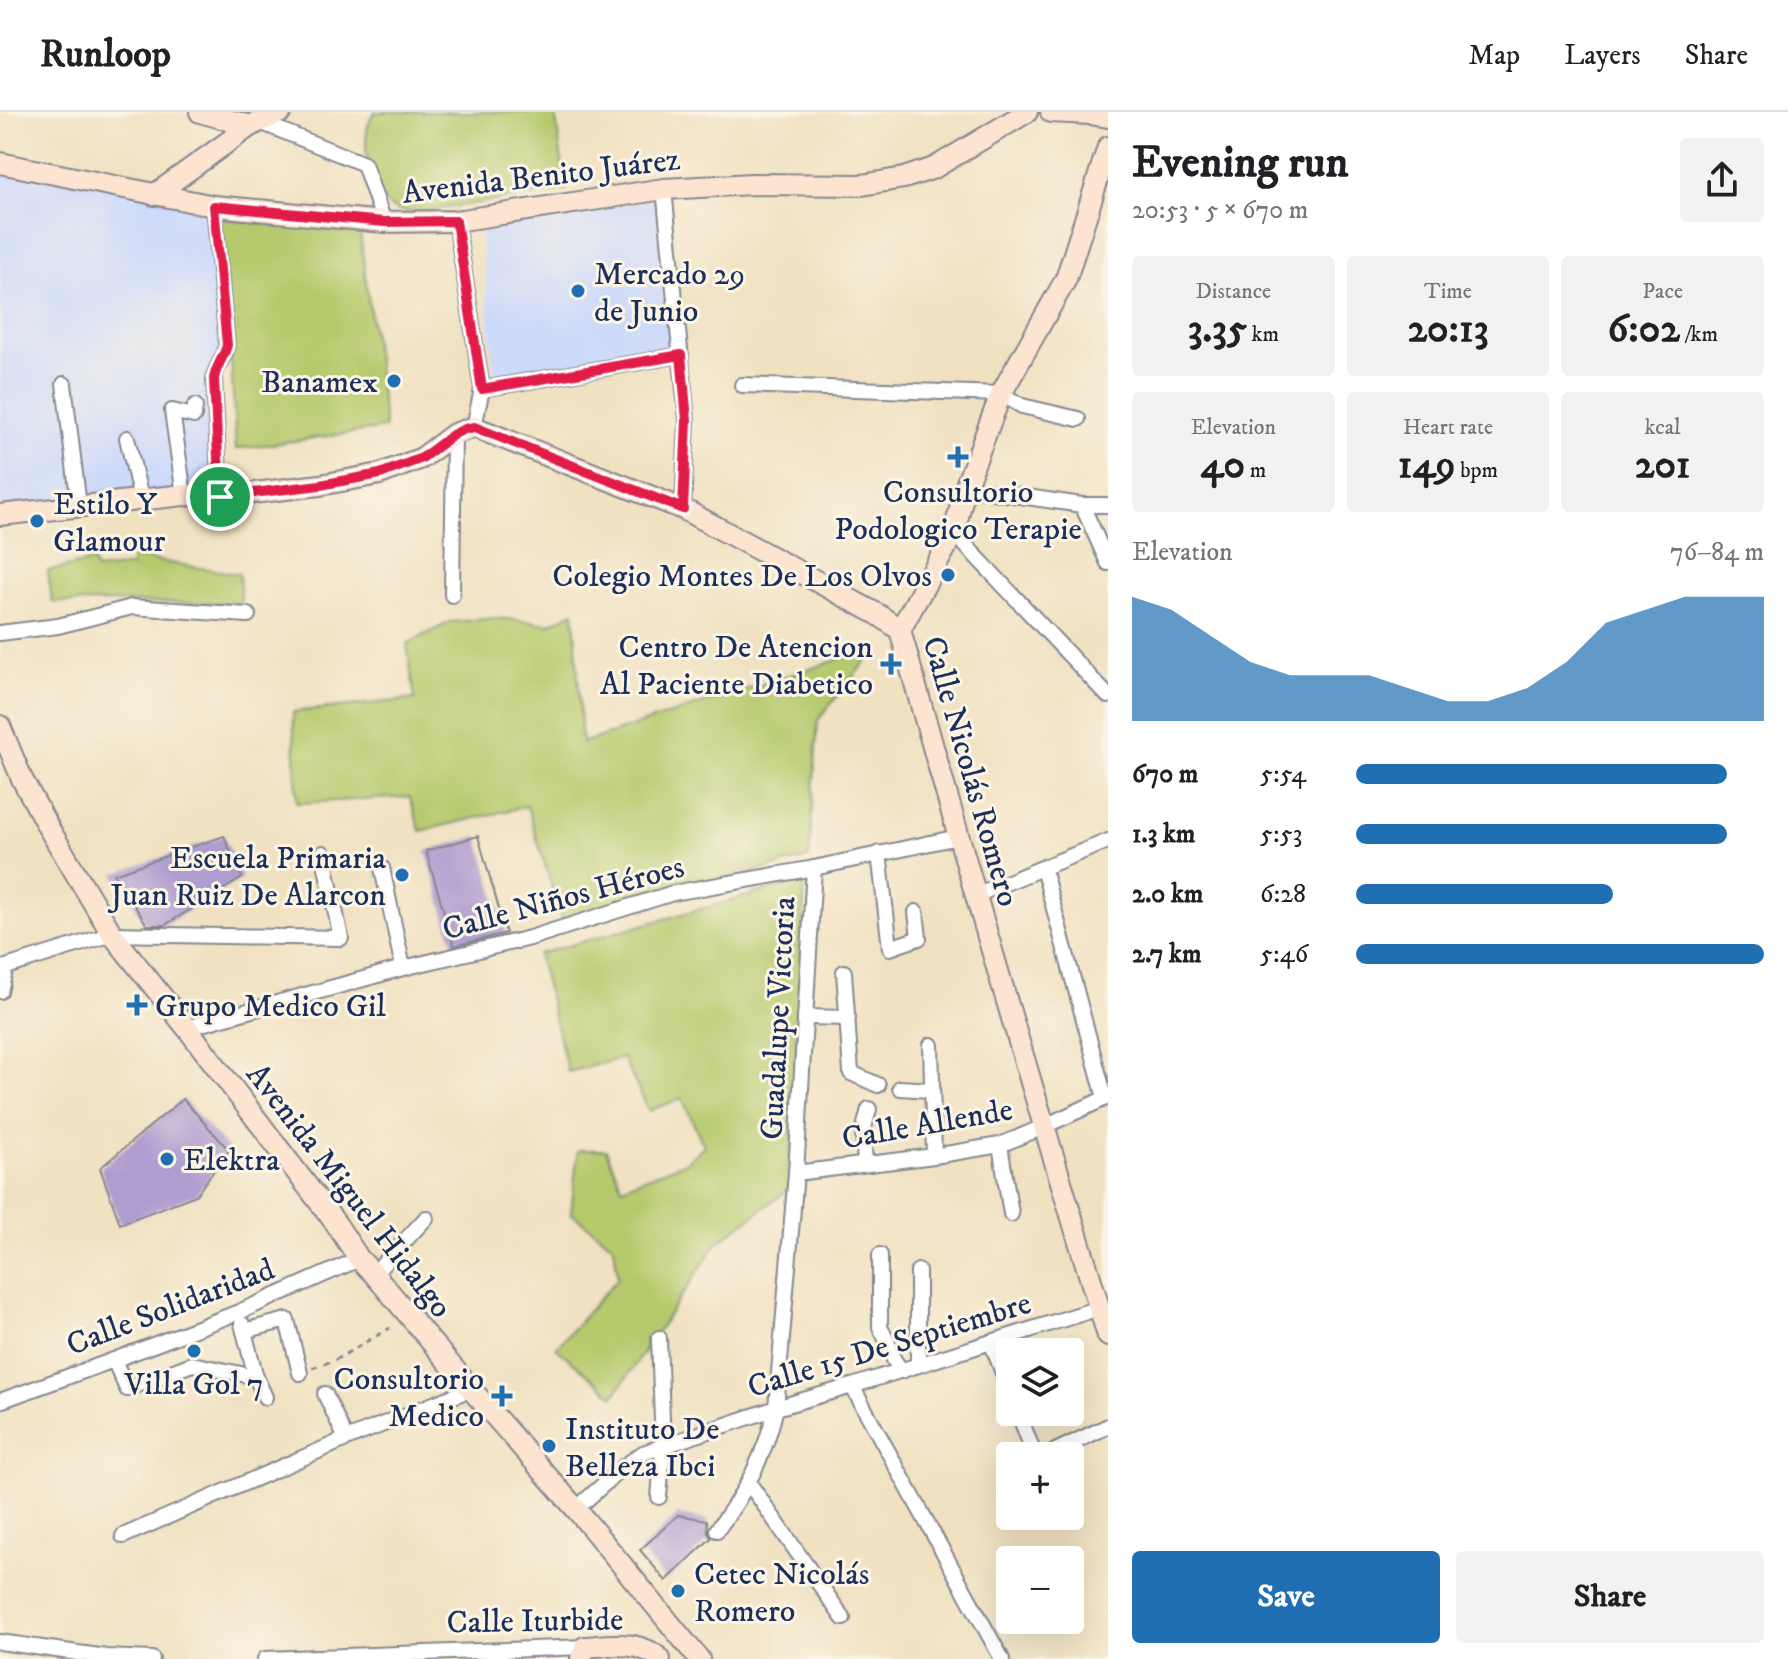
<!DOCTYPE html>
<meta charset="utf-8">
<style>
body{margin:0;font-family:"IM FELL DW Pica",serif;background:#f2f2f2;color:#202124;height:100vh;display:flex;flex-direction:column;font-size:30px;white-space:nowrap}
*{box-sizing:border-box;margin:0}
p{font-size:26px;color:#757577}
.icon{flex:none;width:44px;height:44px;fill:none;stroke:currentColor;stroke-width:2;stroke-linecap:round;stroke-linejoin:round}
.map{position:relative;flex:1;overflow:hidden}
.sheet{display:flex;flex-direction:column;background:#fff;width:680px}
.sheet>*{flex:none}
.buttons{position:absolute;left:996px;top:1226px;display:grid;gap:16px}
.buttons a{display:grid;place-items:center;width:88px;height:88px;border-radius:8px;background:#fff;box-shadow:0 8px 32px #0002;font-size:40px}
.pin{position:absolute;display:grid;place-items:center;width:68px;height:68px;color:#fff;margin:-34px;border:4px solid #fff;border-radius:50%;box-shadow:0 2px 8px #0007}
.round{display:grid;place-items:center;flex:none;width:84px;height:84px;border-radius:8px;background:#f2f2f2}
.headline{display:flex;align-items:center;justify-content:space-between;height:136px;padding:0 24px}
h1{font-size:44px;font-weight:700;line-height:60px}
.figures{display:grid;grid-template-columns:repeat(3,1fr);gap:12px;height:136px;padding:8px 24px}
.figures div{display:grid;align-content:center;border-radius:8px;background:#f2f2f2;text-align:center}
.figures b{font-size:40px;font-weight:700}
.figures small{font-size:22px;font-weight:400}
.figures p{font-size:22px}
.chart{height:224px;padding:16px 24px}
.chart p{display:flex;justify-content:space-between}
.chart svg{width:100%;height:144px;margin-top:8px;fill:#1f6fb2;opacity:.7}
.cta{display:flex;gap:16px;margin-top:auto;padding:16px 24px}
.cta a{flex:1;height:92px;border-radius:8px;background:#1f6fb2;color:#fff;font-size:32px;font-weight:700;line-height:92px;text-align:center}
.cta a+a{background:#f2f2f2;color:#202124}
ul{padding:0 24px;list-style:none;font-size:26px}
li{display:grid;grid-template-columns:128px 96px 1fr;align-items:center;height:60px}
li i{height:20px;border-radius:10px;background:#1f6fb2}
header{display:flex;align-items:center;gap:48px;box-sizing:border-box;height:112px;padding:0 40px;background:#fff;border-bottom:2px solid #e0e0e0}
header strong{font-size:38px}
nav{display:flex;gap:44px;margin-inline-start:auto;font-size:28px}
main{display:flex;flex:1;min-height:0}
.map>svg:first-child{display:block}
</style>
<header>
<strong>Runloop</strong>
<nav><a>Map</a><a>Layers</a><a>Share</a></nav>
</header>
<main>
<div class="map">
<svg width="1108" height="1547" viewBox="0 0 1108 1547">
<rect width="100%" height="100%" fill="#fcf5e5"/>
<filter id="ink" filterUnits="userSpaceOnUse"><feTurbulence type="fractalNoise" baseFrequency=".0125" numOctaves="2"/><feDisplacementMap in="SourceGraphic" scale="16" xChannelSelector="R" yChannelSelector="G"/><feConvolveMatrix kernelMatrix="1 2 1 2 8 2 1 2 1" color-interpolation-filters="sRGB"/></filter>
<filter id="wash" filterUnits="userSpaceOnUse"><feTurbulence type="fractalNoise" baseFrequency=".006" numOctaves="4" result="noise"/><feDisplacementMap in="SourceGraphic" scale="32" xChannelSelector="R" yChannelSelector="G"/><feGaussianBlur stdDeviation="1.8" result="paint"/><feColorMatrix in="noise" values="0 0 0 0 0 0 0 0 0 0 0 0 0 0 0 0 0 1.4 0 .05"/><feComposite in="paint" operator="in"/></filter>
<g filter="url(#wash)">
<rect width="100%" height="100%" fill="#f0e1c1"/>
<g fill="#cedafa">
<polygon points="0,52 208,93 226,237 216,255 220,385 0,405"/>
<polygon points="661,87 677,241 495,270 480,117"/>
</g>
<g fill="#b6c96c" stroke="#687c65" stroke-width="2">
<path d="M 375,0 L 555,0 L 566,78 L 413,101 C 406,100 395,99 389,94 C 368,76 357,22 375,0 Z"/>
<polygon points="215,106 360,121 385,316 236,337 230,230"/>
<polygon points="132,445 239,462 241,491 52,490 48,459 93,449 96,458 131,454"/>
<polygon points="574,500 582,631 877,535 818,608 809,746 562,808 527,694 420,719 410,685 297,691 293,600 415,587 407,532 450,510 498,506 549,512"/>
<polygon points="805,768 789,1077 717,1131 614,1284 556,1236 618,1166 614,1134 571,1101 578,1038 606,1038 622,1075 686,1050 704,1034 682,986 649,999 623,946 568,960 538,842"/>
</g>
<g id="blocks">
<g fill="#b09dd0">
<polygon points="224,724 242,766 165,813 147,813 114,762"/>
<polygon points="478,724 506,821 454,834 426,739"/>
<polygon points="183,987 229,1038 196,1083 120,1112 100,1056"/>
<polygon points="678,1403 707,1408 708,1421 711,1426 666,1469 640,1438"/>
</g>
</g>
</g>
<g filter="url(#ink)">
<use href="#blocks" fill-opacity="0" stroke="#868890" stroke-width="2"/>
<g fill="none" stroke-linecap="round" stroke-linejoin="round">
<defs>
<g id="street">
<polyline points="260,10 364,52 384,110"/>
<polyline points="664,77 687,308 683,397"/>
<path d="M 214,94 L 227,233 C 225,246 216,252 214,267 L 220,385"/>
<polyline points="456,109 482,277 474,315"/>
<polyline points="64,272 79,394"/>
<polyline points="742,273 1001,282 1022,294 1078,307"/>
<polyline points="482,277 681,243"/>
<polyline points="127,326 141,387"/>
<polyline points="965,376 1082,393 1108,393"/>
<polyline points="184,383 172,299 194,304 195,294"/>
<polyline points="1082,393 1108,451"/>
<polyline points="954,421 1108,584"/>
<polyline points="452,483 454,322"/>
<polyline points="0,521 58,514 132,495 248,503"/>
<polyline points="879,741 890,836 919,826 916,800"/>
<polyline points="382,756 403,856"/>
<polyline points="1043,756 1105,986"/>
<polyline points="976,783 1108,729"/>
<polyline points="844,860 851,961 878,973"/>
<polyline points="0,879 6,855 112,822 341,826 323,741"/>
<polyline points="805,905 848,906"/>
<polyline points="187,916 403,856 530,826 673,781 814,756 958,725"/>
<polyline points="931,933 934,1044"/>
<polyline points="900,976 931,978"/>
<polyline points="1000,1033 1011,1102"/>
<polyline points="865,1052 863,1020 869,997"/>
<polyline points="796,1061 934,1044 1000,1033 1043,1015 1108,985"/>
<polyline points="880,1143 880,1215 888,1231 894,1248 902,1259"/>
<polyline points="918,1159 918,1253"/>
<polyline points="374,1162 426,1106"/>
<polyline points="242,1212 256,1265 265,1285"/>
<polyline points="244,1219 287,1208 300,1261"/>
<polyline points="659,1226 663,1335 659,1385"/>
<polyline points="991,1230 1010,1279"/>
<polyline points="114,1248 127,1277 192,1252 256,1265"/>
<polyline points="852,1274 1002,1547"/>
<polyline points="325,1282 346,1327"/>
<polyline points="0,1289 114,1248 239,1200 359,1147"/>
<polyline points="1018,1300 1035,1344"/>
<polyline points="1045,1344 1108,1314"/>
<polyline points="749,1371 843,1506"/>
<polyline points="576,1397 622,1356 643,1341 776,1296 852,1274 1099,1196"/>
<path d="M 717,1418 C 746,1380 765,1343 776,1296 L 796,1061 L 814,756"/>
<polyline points="123,1424 346,1327 471,1277"/>
<polyline points="0,1530 106,1545 152,1547"/>
<polyline points="265,1547 585,1535"/>
</g>
<g id="secondary">
<polyline points="200,0 250,14"/>
<polyline points="1051,0 1090,2 1108,5"/>
<polyline points="0,51 214,94 384,110 456,109 664,77 752,72 862,73 904,66 934,56 1027,0"/>
<polyline points="154,83 250,14 281,0"/>
<path d="M 0,403 L 184,383 L 220,385 L 320,373 L 380,362 L 422,346 L 454,322 L 474,315 L 683,397 L 879,503 L 900,518 C 966,754 1036,990 1108,1224"/>
<polyline points="900,518 954,421 965,376 1001,282 1066,167 1108,35"/>
<polyline points="0,614 22,667 48,715 112,822 187,916 337,1113 359,1147 374,1162 471,1277 576,1397 699,1547"/>
<path d="M 581,1547 L 585,1535 C 610,1533 640,1528 660,1547"/>
</g>
</defs>
<use href="#street" stroke="#868890" stroke-width="18"/>
<use href="#secondary" stroke="#868890" stroke-width="24"/>
<polyline stroke="#868890" stroke-width="3" stroke-dasharray="6 6" stroke-linecap="butt" points="312,1256 335,1248 390,1216"/>
<use href="#street" stroke="#fff" stroke-width="14"/>
<use href="#secondary" stroke="#fde4d1" stroke-width="20"/>
</g>
</g>
<g fill="none" stroke-linecap="round" stroke-linejoin="round" filter="url(#ink)">
<defs>
<path id="route" d="M 214,94 L 384,110 L 456,109 L 482,277 L 681,243 L 687,308 L 683,397 L 474,315 L 465,317 L 454,322 L 422,346 L 380,362 L 320,373 L 220,385 L 214,267 C 216,253 224,246 227,233 Z"/>
</defs>
<use href="#route" stroke="#fff" stroke-width="16"/>
<use href="#route" stroke="#e11d48" stroke-width="10"/>
</g>
<g fill="#1f6fb2" stroke="#fcf5e5" stroke-width="3">
<circle cx="578" cy="179" r="8"/>
<circle cx="394" cy="269" r="8"/>
<path d="M954 333h8v8h8v8h-8v8h-8v-8h-8v-8h8z"/>
<circle cx="37" cy="409" r="8"/>
<circle cx="948" cy="463" r="8"/>
<path d="M887 540h8v8h8v8h-8v8h-8v-8h-8v-8h8z"/>
<circle cx="402" cy="763" r="8"/>
<path d="M133 881h8v8h8v8h-8v8h-8v-8h-8v-8h8z"/>
<circle cx="167" cy="1047" r="8"/>
<circle cx="194" cy="1239" r="8"/>
<path d="M498 1272h8v8h8v8h-8v8h-8v-8h-8v-8h8z"/>
<circle cx="549" cy="1334" r="8"/>
<circle cx="678" cy="1479" r="8"/>
</g>
<g text-anchor="middle" stroke-width="6" stroke-linejoin="round" paint-order="stroke">
<g font-size="32" fill="#1b2f5e" stroke="#fcf5e5">
<text transform="translate(541 63) rotate(-7)" y="11">Avenida Benito Juárez</text>
<text transform="translate(972 659) rotate(74)" y="11">Calle Nicolás Romero</text>
<text transform="translate(563 785) rotate(-15)" y="11">Calle Niños Héroes</text>
<text transform="translate(777 906) rotate(-87)" y="11">Guadalupe Victoria</text>
<text transform="translate(927 1011) rotate(-10)" y="11">Calle Allende</text>
<text transform="translate(350 1078) rotate(52)" y="11">Avenida Miguel Hidalgo</text>
<text transform="translate(170 1194) rotate(-21)" y="11">Calle Solidaridad</text>
<text transform="translate(889 1232) rotate(-17)" y="11">Calle 15 De Septiembre</text>
<text transform="translate(535 1508) rotate(-1)" y="11">Calle Iturbide</text>
</g>
<g font-size="32" fill="#1b2f5e" stroke="#fcf5e5" text-anchor="start">
<text x="594" y="172">Mercado 29<tspan x="594" dy="37">de Junio</tspan></text>
<text x="378" y="280" text-anchor="end">Banamex</text>
<text x="958" y="390" text-anchor="middle">Consultorio<tspan x="958" dy="37">Podologico Terapie</tspan></text>
<text x="53" y="402">Estilo Y<tspan x="53" dy="37">Glamour</tspan></text>
<text x="932" y="474" text-anchor="end">Colegio Montes De Los Olvos</text>
<text x="873" y="545" text-anchor="end">Centro De Atencion<tspan x="873" dy="37">Al Paciente Diabetico</tspan></text>
<text x="386" y="756" text-anchor="end">Escuela Primaria<tspan x="386" dy="37">Juan Ruiz De Alarcon</tspan></text>
<text x="155" y="904">Grupo Medico Gil</text>
<text x="183" y="1058">Elektra</text>
<text x="484" y="1277" text-anchor="end">Consultorio<tspan x="484" dy="37">Medico</tspan></text>
<text x="194" y="1282" text-anchor="middle">Villa Gol 7</text>
<text x="565" y="1327">Instituto De<tspan x="565" dy="37">Belleza Ibci</tspan></text>
<text x="694" y="1472">Cetec Nicolás<tspan x="694" dy="37">Romero</tspan></text>
</g>
</g>
</svg>
<div class="buttons">
<a><svg class="icon" aria-label="layers" viewBox="0 0 24 24"><path d="M12 4l9 5-9 5-9-5zM3 14l9 5 9-5"/></svg></a>
<a>+</a>
<a>−</a>
</div>
<div class="pin" style="left:220px;top:385px;background:#1e9e55"><svg class="icon" aria-label="arrive" viewBox="0 0 24 24"><path d="M6 21V4h12l-3 4 3 4H6"/></svg></div>
</div>
<section class="sheet">
<div class="headline"><div><h1>Evening run</h1><p>20:53 · 5 × 670 m</p></div><a class="round"><svg class="icon" aria-label="share" viewBox="0 0 24 24"><path d="M12 15V3M7 8l5-5 5 5M5 13v7h14v-7"/></svg></a></div>
<div class="figures">
<div><p>Distance</p><b>3.35<small> km</small></b></div>
<div><p>Time</p><b>20:13</b></div>
<div><p>Pace</p><b>6:02<small> /km</small></b></div>
</div>
<div class="figures">
<div><p>Elevation</p><b>40<small> m</small></b></div>
<div><p>Heart rate</p><b>149<small> bpm</small></b></div>
<div><p>kcal</p><b>201</b></div>
</div>
<div class="chart"><p><span>Elevation</span>76–84 m</p>
<svg viewBox="0 0 160 44" preserveAspectRatio="none"><path d="M0 44V6L10 10L20 18L30 26L40 30L50 30L60 30L70 34L80 38L90 38L100 34L110 26L120 14L130 10L140 6L150 6L160 6V44z"/></svg>
</div>
<ul>
<li><b>670 m</b>5:54<i style="width:91%"></i></li>
<li><b>1.3 km</b>5:53<i style="width:91%"></i></li>
<li><b>2.0 km</b>6:28<i style="width:63%"></i></li>
<li><b>2.7 km</b>5:46<i style="width:100%"></i></li>
</ul>
<div class="cta"><a>Save</a><a>Share</a></div>
</section>
</main>
